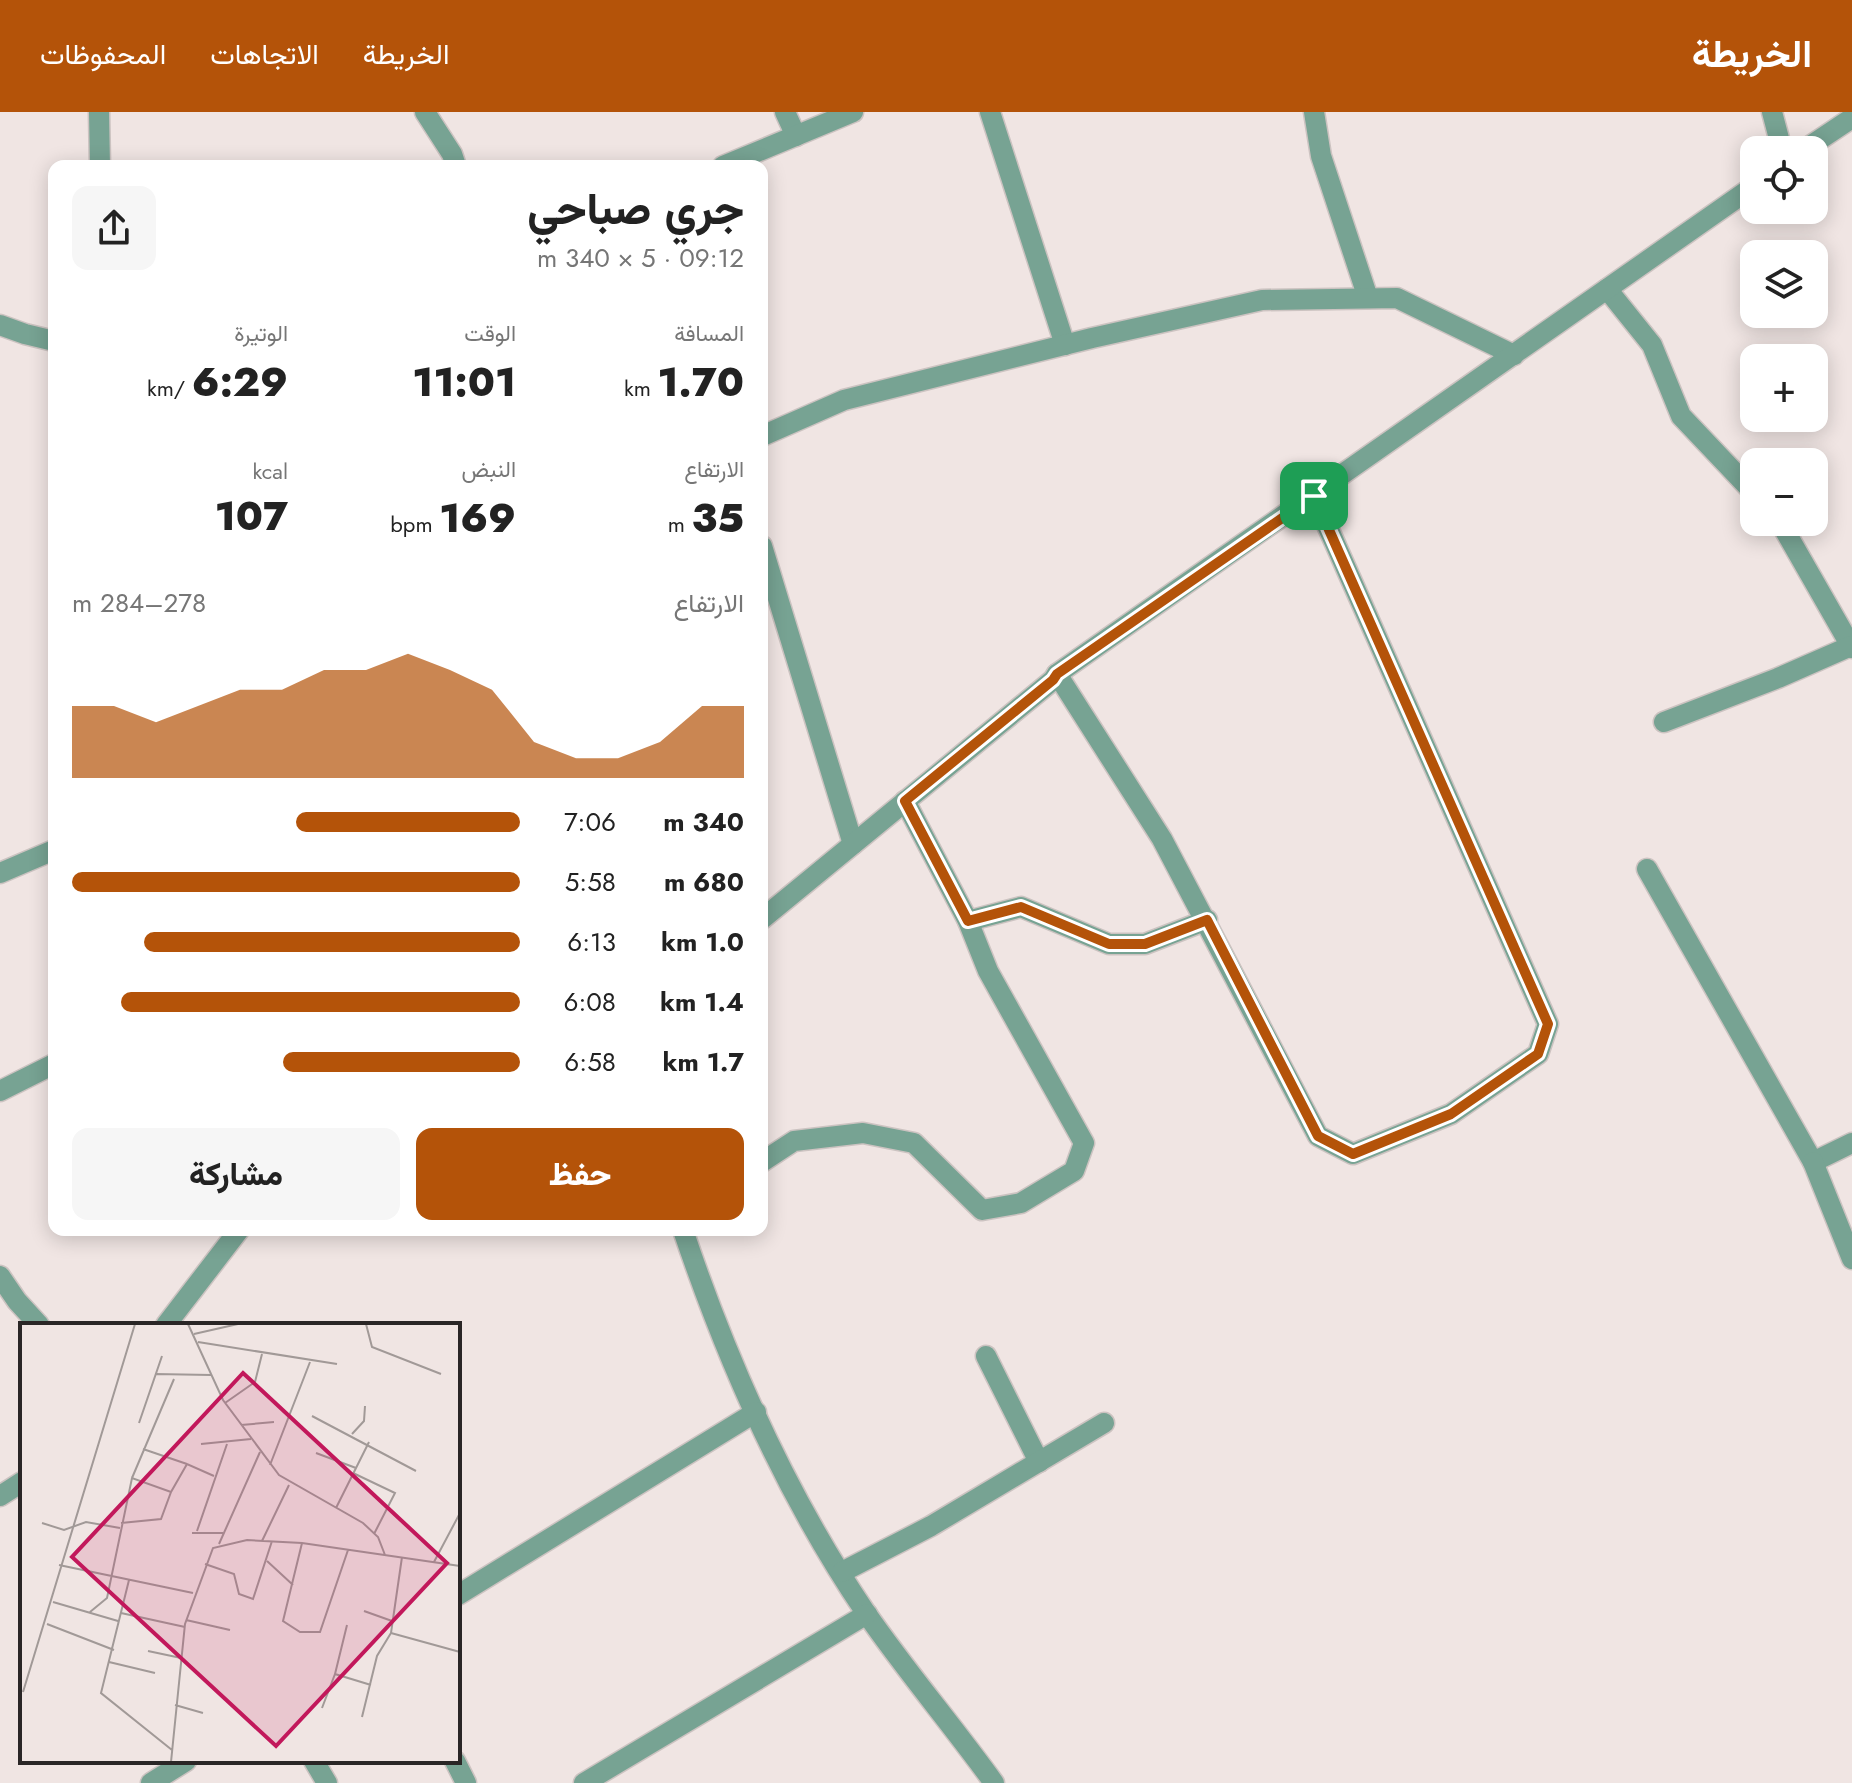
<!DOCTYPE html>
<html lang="ar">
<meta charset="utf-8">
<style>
body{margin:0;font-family:Jost,Vazirmatn,sans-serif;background:#f6f6f6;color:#222;direction:rtl;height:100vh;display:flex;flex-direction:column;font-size:30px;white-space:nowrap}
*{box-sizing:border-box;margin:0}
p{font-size:26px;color:#767676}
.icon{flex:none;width:44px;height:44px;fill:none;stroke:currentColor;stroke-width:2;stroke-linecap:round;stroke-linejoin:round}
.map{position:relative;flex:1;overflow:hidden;direction:ltr}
.sheet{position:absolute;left:48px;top:48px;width:720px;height:1076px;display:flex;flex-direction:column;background:#fff;border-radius:16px;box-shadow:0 4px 20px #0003;direction:rtl}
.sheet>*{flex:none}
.fabs{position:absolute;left:1740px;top:24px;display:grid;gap:16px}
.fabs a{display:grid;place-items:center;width:88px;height:88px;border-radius:16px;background:#fff;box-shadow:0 4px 20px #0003;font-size:40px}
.pin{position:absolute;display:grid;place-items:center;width:68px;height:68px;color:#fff;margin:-34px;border-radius:16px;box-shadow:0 4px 12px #0006}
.round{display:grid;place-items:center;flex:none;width:84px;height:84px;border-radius:16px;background:#f6f6f6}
.headline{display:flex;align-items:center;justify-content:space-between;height:136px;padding:0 24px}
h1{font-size:44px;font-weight:800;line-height:60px}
.metrics{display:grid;grid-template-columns:repeat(3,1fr);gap:12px;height:136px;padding:8px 24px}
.metrics div{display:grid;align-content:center}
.metrics b{font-size:40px;font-weight:800}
.metrics small{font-size:22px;font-weight:400}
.metrics p{font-size:22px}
.chart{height:224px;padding:16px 24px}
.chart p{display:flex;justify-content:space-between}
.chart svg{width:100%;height:144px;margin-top:8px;fill:#b45309;opacity:.7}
.primary-button{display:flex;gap:16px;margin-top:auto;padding:16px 24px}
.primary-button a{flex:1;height:92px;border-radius:16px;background:#b45309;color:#fff;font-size:32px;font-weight:800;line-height:92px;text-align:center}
.primary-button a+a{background:#f6f6f6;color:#222}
ul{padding:0 24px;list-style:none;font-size:26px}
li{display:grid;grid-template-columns:128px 96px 1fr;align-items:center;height:60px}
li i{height:20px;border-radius:10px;background:#b45309}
header{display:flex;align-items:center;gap:48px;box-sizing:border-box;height:112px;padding:0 40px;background:#b45309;color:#fff}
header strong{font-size:38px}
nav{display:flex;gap:44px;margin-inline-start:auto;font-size:28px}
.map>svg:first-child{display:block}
</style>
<header>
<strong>الخريطة</strong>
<nav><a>الخريطة</a><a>الاتجاهات</a><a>المحفوظات</a></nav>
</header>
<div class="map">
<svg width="1852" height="1671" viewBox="0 0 1852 1671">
<rect width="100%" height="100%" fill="#f0e5e3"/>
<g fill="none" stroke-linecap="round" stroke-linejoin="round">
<defs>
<g id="minor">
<polyline points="99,0 100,54"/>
<polyline points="425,0 452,42 456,54"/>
<polyline points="785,0 796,24"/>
<polyline points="990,0 1065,233"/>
<polyline points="1314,0 1321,44 1368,186"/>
<polyline points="1772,0 1782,38"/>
<polyline points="1804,38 1852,6"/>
<polyline points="723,54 853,0"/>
<polyline points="1607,177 1652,233 1681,304 1754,381"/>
<polyline points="0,213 25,222 54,229"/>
<polyline points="762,324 844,288 1092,226 1262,188 1397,186 1514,243"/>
<polyline points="1780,410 1852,536"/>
<polyline points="762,434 853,732"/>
<polyline points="1057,562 1162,727 1318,1024 1353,1042 1451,1002 1538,942 1548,912 1314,384"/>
<polyline points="1664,610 1778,566 1851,534"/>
<polyline points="1647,757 1813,1050 1852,1031"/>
<polyline points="0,761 54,738"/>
<polyline points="762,807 1053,568 1057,562 1754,74"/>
<polyline points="968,809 1021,795 1109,832 1145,832 1207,808"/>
<polyline points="0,979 54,952"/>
<polyline points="762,1050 794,1029 863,1021 914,1031 982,1098 1021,1091 1074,1059 1084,1031 988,859 968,809 905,689"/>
<polyline points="1813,1050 1852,1147"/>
<path d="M 683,1118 C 727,1249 788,1386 866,1501 C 906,1559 953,1614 994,1671"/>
<polyline points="0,1164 17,1189 39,1213"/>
<polyline points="166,1213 239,1118"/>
<polyline points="986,1244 1039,1350"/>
<polyline points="0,1384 22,1370"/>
<polyline points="842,1460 931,1414 1104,1311"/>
<polyline points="458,1483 756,1300"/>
<polyline points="314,1649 327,1671"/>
<polyline points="455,1649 466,1671"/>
<polyline points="151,1671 186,1649"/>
<polyline points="584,1671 867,1502"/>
</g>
</defs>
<use href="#minor" stroke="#ccc3c1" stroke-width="23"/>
<use href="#minor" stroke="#77a393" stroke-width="20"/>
</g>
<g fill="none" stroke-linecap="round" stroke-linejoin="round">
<defs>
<polygon id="route" points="1314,384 1548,912 1538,942 1451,1002 1353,1042 1318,1024 1207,808 1145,832 1109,832 1021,795 968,809 905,689 1053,568 1057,562"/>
</defs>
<use href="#route" stroke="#fff" stroke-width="16"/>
<use href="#route" stroke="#b45309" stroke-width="10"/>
</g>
<g transform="translate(20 1211)">
<rect width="440" height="440" fill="#f0e5e3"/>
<path fill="none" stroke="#a19997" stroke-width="2" d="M 168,1 L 203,77 L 259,152 L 343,200 L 358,214 L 365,232M 346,1 L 352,24 L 421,51M 174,11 L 218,1M 178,19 L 317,41M 135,51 L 191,52M 205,80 L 235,59 L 242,31M 292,93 L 396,148M 119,100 L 142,33M 221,102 L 254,99M 332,111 L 344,98 L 345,83M 181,121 L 231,116M 123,126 L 167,141M 296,130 L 336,145M 250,142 L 290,39M 333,150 L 375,170 L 354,211M 112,155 L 154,56M 316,185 L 349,119M 22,200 L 44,207 L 66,199 L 100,205M 101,200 L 141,196 L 151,169M 177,208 L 207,121M 172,210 L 203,210M 242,218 L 269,162M 282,220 L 263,298 L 280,309 L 300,309 L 328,227M 199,221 L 240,129M 247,238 L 273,262M 414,239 L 440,190M 185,241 L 214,251 L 219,271 L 233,276 L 252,218M 39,242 L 173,270M 109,257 L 81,370 L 152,427M 33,279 L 98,298M 344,288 L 372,298M 70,289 L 87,275 L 112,155 L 151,169 L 167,141 L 194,153M 101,290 L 165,304M 166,297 L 210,307M 27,301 L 94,327M 327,302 L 315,351 L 351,362M 371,310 L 440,329M 128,328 L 161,335M 89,339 L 135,350M 3,369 L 115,1M 155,382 L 183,390M 302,385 L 315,351M 342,394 L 357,333 L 371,310 L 382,234M 151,439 L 165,301 L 193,225 L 227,217 L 282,220 L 440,243"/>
<path fill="#c2185b" fill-opacity="0.15" stroke="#c2185b" stroke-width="4" d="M 223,50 L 427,240 L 256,423 L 52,234 Z"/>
<rect width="440" height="440" fill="none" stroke="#2a2626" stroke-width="4"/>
</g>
</svg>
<div class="fabs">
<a><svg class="icon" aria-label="locate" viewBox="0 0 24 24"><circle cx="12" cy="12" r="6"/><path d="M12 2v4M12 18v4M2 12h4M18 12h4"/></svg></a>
<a><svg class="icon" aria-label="layers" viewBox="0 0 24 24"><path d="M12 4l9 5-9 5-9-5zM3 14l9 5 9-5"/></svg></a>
<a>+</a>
<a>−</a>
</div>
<div class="pin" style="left:1314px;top:384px;background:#1e9e55"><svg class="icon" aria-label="arrive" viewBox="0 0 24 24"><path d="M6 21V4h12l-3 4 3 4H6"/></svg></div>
<section class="sheet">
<div class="headline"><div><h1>جري صباحي</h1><p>09:12 · 5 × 340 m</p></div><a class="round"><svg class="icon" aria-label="share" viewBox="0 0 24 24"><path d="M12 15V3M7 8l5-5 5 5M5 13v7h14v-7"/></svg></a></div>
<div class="metrics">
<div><p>المسافة</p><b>1.70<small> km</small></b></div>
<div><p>الوقت</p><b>11:01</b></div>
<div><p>الوتيرة</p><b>6:29<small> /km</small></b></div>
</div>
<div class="metrics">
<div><p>الارتفاع</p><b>35<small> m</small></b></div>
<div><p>النبض</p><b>169<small> bpm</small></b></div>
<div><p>kcal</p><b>107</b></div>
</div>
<div class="chart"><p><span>الارتفاع</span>278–284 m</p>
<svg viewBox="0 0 160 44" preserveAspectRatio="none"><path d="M0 44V22L10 22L20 27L30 22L40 17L50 17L60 11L70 11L80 6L90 11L100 17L110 33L120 38L130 38L140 33L150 22L160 22V44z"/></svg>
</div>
<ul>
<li><b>340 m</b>7:06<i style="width:50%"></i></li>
<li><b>680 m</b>5:58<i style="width:100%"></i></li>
<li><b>1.0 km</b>6:13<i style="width:84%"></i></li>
<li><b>1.4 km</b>6:08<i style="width:89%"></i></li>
<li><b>1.7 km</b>6:58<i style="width:53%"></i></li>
</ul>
<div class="primary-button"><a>حفظ</a><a>مشاركة</a></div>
</section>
</div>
